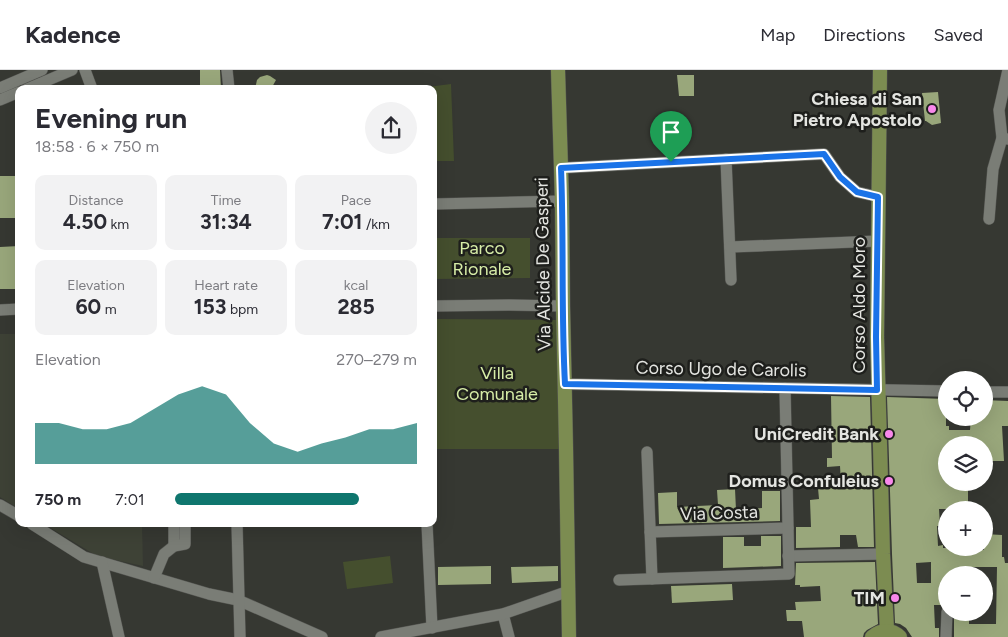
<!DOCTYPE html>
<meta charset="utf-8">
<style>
body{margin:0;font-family:Figtree,sans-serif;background:#f2f2f3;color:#2b2b33;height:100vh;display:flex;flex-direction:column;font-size:19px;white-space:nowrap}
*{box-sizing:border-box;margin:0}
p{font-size:16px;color:#7c7c81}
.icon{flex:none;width:28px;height:28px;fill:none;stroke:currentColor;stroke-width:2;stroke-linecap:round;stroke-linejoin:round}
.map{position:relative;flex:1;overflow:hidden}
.drawer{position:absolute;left:15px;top:15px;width:422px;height:442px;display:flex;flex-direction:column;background:#fff;border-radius:10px;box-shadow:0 5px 20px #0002}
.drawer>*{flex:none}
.fabs{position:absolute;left:938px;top:301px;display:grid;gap:10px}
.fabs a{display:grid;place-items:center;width:55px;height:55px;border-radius:50%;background:#fff;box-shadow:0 5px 20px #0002;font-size:25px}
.pin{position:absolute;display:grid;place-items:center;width:42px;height:42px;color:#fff;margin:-51px -21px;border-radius:50% 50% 50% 0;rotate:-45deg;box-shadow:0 0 5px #0007}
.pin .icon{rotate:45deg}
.round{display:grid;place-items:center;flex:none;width:52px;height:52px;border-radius:26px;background:#f2f2f3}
.headline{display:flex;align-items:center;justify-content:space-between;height:85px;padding:0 20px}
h1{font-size:28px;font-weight:700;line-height:38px}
.metrics{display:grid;grid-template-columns:repeat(3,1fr);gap:8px;height:85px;padding:5px 20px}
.metrics div{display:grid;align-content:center;border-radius:10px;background:#f2f2f3;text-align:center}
.metrics b{font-size:21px;font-weight:700}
.metrics small{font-size:14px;font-weight:400}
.metrics p{font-size:14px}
.chart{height:140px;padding:10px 20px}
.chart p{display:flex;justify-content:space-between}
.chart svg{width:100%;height:90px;margin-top:5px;fill:#0f766e;opacity:.7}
ul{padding:0 20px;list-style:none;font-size:16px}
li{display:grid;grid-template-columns:80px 60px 1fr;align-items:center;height:38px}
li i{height:12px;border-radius:6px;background:#0f766e}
header{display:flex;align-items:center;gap:30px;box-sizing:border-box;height:70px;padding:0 25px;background:#fff;border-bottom:1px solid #e1e1e2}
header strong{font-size:24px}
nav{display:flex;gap:28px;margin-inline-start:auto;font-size:18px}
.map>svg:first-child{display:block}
</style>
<header>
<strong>Kadence</strong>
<nav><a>Map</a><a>Directions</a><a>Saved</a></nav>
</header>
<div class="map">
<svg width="1008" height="567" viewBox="0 0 1008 567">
<rect width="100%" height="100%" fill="#363832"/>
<g fill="#3e4236">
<polygon points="0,264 19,264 19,439 0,427"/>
<polygon points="44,454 142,454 143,496 97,486"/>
</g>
<g fill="#454f2e">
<polygon points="451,14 454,91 434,91 434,19 412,19"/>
<polygon points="434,168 530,168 530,208 434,209"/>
<polygon points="434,249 559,250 561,379 434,379"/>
<polygon points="390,486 393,513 347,519 343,492"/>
</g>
<g fill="#99a77b" fill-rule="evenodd">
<polygon points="200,0 220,0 221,19 200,19"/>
<polygon points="267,5 270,6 276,10 271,19 255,19 257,10 260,7"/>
<polygon points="677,5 694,5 694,26 679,26"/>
<polygon points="938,22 941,53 932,55 926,51 925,51 922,23"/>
<rect x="0" y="106" width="19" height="42"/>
<polygon points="19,176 19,219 0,219 0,177"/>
<polygon points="831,326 870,327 874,477 858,477 856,465 840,465 840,477 796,478 796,457 811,457 810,430 819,429 818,418 837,417 837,413 841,413 840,396 827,397 827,388 832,388"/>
<path d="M 887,327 L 946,329 L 946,356 L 949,356 L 949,360 L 970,360 L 971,348 L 984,348 L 984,330 L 1008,331 L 1008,356 L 1002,356 L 1004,391 L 984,391 L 984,375 L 946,375 L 946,389 L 942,389 L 942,405 L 946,405 L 946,412 L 968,412 L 968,432 L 959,432 L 959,435 L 956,435 L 956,439 L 939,439 L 940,456 L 937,456 L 938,476 L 943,475 L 943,478 L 957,478 L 957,480 L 984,480 L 984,464 L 1002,465 L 1002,487 L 1004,487 L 1005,493 L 1008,493 L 1008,567 L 954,567 L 954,542 L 969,542 L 969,554 L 996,554 L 997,497 L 969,497 L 969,505 L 946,505 L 946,515 L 943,515 L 942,535 L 934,535 L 935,558 L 939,558 L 939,567 L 912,567 L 906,558 L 900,554 L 895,553 L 892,484 ZM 931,492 L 931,513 L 917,513 L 916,493 Z"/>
<polygon points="735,419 736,440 762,438 762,421 780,421 780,451 659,454 658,423 677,422 677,437 718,435 717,420"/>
<polygon points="761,466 781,466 781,496 723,498 723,467 744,467 744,476 761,476"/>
<polygon points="875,492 878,554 867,560 864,563 863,567 804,567 802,551 787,551 786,540 796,540 795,532 821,531 820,516 800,517 800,515 795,515 796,493"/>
<polygon points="491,496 491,514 438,515 438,497"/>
<polygon points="558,496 558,511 512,513 511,497"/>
<polygon points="732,514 733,530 672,533 671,516"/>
</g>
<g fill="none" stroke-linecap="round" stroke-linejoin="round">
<defs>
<g id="minor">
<polyline points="85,0 92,19"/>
<polyline points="227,0 229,19"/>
<polyline points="1008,0 999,40 1002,68 1008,69"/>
<polyline points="0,18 42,0"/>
<polyline points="27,19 72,0"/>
<polyline points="0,30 19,22"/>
<polyline points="726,89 731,210"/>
<polyline points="561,98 824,84 840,107 857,122 879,127"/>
<polyline points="434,134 562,131"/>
<polyline points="989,149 993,99 1002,68"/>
<polyline points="730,177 878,171"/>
<polyline points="434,236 509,235 563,236"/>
<polyline points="0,240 19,239"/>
<polyline points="565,314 946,321"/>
<polyline points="984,322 1008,322"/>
<polyline points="647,382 652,509"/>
<polyline points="0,435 19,446"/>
<polyline points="32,454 84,487 209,524 238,530 322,567"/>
<polyline points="174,454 174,476"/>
<polyline points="237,454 240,567"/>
<polyline points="427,454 432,558"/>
<polyline points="650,462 788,458"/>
<polyline points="788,486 883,484"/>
<polyline points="102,492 119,567"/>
<polyline points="154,508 164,484 174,476 185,474 185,454"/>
<polyline points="619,510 789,504 785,318"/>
<polyline points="503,544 509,567"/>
<polyline points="381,567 503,544 569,521"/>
<polyline points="946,567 947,542"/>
</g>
<g id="major">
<polyline points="558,0 562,131 563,236 566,378 569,567"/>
<polyline points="880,0 877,267 883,484 887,560"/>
<path d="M 872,567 C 881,559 892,559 900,567"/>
</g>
</defs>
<use href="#minor" stroke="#555652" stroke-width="12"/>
<use href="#major" stroke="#555652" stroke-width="15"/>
<use href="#minor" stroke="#7a7d76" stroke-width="11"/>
<use href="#major" stroke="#7c8c51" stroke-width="14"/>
</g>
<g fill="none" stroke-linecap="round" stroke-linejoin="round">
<defs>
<path id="route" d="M 824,84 L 840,107 L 857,122 L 878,127 L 876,267 L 877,320 L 565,314 C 561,242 564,170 561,98 Z"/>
</defs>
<use href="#route" stroke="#fff" stroke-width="10"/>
<use href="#route" stroke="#1a73e8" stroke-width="6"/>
</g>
<g fill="#f888ea" stroke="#1e1f1c" stroke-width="2">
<circle cx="932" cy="39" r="5"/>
<circle cx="889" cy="364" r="5"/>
<circle cx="889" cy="411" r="5"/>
<circle cx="895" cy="528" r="5"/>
</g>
<g text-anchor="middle" stroke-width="5" stroke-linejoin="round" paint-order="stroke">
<g font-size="18" font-weight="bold" fill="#e4e5e1" stroke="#1e1f1c" text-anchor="end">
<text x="922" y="35">Chiesa di San<tspan x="922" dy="21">Pietro Apostolo</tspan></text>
<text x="879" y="370">UniCredit Bank</text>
<text x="879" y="417">Domus Confuleius</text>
<text x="885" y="534">TIM</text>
</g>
<g font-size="18" fill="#d7eda7" stroke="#1e1f1c">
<text x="482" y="184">Parco<tspan x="482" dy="21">Rionale</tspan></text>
<text x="497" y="309">Villa<tspan x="497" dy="21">Comunale</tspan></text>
</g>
<g font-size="18" fill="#e4e5e1" stroke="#1e1f1c">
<text transform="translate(543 194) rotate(-91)" y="6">Via Alcide De Gasperi</text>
<text transform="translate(859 235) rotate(-90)" y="6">Corso Aldo Moro</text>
<text transform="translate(721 299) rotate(1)" y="6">Corso Ugo de Carolis</text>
<text transform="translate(719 443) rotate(-2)" y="6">Via Costa</text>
</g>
</g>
</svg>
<div class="fabs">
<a><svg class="icon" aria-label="locate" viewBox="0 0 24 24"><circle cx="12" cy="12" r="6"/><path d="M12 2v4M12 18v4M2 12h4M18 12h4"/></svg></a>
<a><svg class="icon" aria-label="layers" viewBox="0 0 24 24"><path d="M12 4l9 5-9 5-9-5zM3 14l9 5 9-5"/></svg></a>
<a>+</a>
<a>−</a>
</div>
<div class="pin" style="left:671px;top:92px;background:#1e9e55"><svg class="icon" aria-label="arrive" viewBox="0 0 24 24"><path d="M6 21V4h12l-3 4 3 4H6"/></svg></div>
<section class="drawer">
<div class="headline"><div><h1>Evening run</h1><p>18:58 · 6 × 750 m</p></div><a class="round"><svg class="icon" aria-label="share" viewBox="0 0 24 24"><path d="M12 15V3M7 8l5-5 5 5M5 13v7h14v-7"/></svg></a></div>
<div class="metrics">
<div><p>Distance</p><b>4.50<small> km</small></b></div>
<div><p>Time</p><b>31:34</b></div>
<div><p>Pace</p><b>7:01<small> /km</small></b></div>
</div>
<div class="metrics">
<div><p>Elevation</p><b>60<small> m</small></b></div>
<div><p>Heart rate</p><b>153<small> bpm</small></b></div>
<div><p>kcal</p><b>285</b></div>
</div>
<div class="chart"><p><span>Elevation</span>270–279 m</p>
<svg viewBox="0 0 160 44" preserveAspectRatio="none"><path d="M0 44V24L10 24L20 27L30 27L40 24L50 17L60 10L70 6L80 10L90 24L100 34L110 38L120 34L130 31L140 27L150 27L160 24V44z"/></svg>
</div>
<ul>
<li><b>750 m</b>7:01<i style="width:76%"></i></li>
</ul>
</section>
</div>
